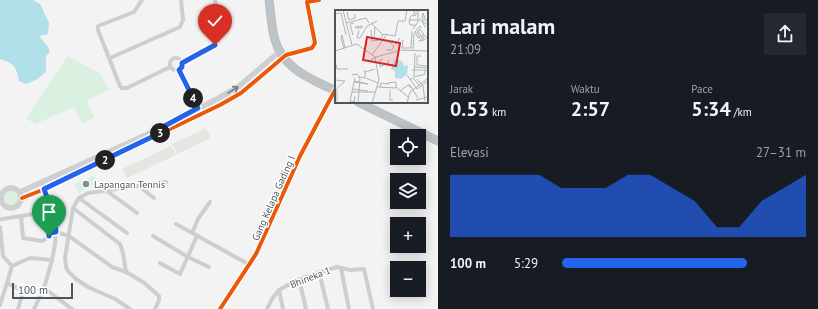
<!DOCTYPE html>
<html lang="id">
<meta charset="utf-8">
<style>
body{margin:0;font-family:"PT Sans",sans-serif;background:#242831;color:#f1f3f6;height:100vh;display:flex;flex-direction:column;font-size:15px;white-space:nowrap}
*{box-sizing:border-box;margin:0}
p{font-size:13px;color:#9ea1a6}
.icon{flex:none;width:22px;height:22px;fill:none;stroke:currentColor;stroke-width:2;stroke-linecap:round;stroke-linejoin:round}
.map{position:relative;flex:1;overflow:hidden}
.details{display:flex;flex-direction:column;background:#171b24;width:380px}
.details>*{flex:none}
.buttons{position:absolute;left:390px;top:129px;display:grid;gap:8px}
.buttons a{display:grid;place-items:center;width:36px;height:36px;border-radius:0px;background:#171b24;box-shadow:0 2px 10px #0003;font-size:20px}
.scale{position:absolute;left:12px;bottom:10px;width:61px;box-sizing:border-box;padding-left:4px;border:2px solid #4b555e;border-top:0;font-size:11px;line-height:14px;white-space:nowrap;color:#4b555e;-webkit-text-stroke:3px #fff;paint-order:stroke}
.pin{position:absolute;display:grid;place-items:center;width:34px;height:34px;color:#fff;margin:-41px -17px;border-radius:50% 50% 50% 0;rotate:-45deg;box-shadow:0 0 4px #0007}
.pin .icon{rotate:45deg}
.km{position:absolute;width:20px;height:20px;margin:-10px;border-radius:50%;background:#222;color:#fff;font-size:11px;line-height:20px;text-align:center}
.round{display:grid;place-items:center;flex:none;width:42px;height:42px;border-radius:0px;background:#242831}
.overview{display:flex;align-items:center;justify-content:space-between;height:68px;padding:0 12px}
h1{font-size:22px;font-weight:700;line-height:30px}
.metrics{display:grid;grid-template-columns:repeat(3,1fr);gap:6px;height:68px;padding:4px 12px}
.metrics div{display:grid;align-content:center}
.metrics b{font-size:20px;font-weight:700}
.metrics small{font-size:11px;font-weight:400}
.metrics p{font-size:11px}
.chart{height:112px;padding:8px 12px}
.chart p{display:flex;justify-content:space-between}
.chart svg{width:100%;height:72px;margin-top:4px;fill:#2563eb;opacity:.7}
ul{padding:0 12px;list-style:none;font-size:13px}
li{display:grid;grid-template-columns:64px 48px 1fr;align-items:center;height:30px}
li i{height:10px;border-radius:5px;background:#2563eb}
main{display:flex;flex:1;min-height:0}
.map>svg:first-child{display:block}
</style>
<main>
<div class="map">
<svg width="438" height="309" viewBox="0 0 438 309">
<rect width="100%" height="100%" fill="#f3f3f3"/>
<g fill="#e6e5e2">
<polygon points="206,128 211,138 177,154 172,144"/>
<polygon points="171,146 176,155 127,178 122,169"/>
</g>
<g fill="#daf0e1">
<polygon points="68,56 99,73 110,89 87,101 94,118 82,123 74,107 35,124 26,118"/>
<polygon points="94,175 98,183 78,193 74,184"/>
<circle cx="12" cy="198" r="8"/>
</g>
<path fill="#b1e0ea" d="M 0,0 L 33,0 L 40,4 L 49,23 L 48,34 L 39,36 L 48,47 L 50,52 L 46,56 L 46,72 L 36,80 L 26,84 L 19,81 C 16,66 15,64 0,59 Z"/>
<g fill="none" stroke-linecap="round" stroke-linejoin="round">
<defs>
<g id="highway">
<path d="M 269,0 C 271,13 271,27 275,40 C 283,69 311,79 336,91"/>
<polyline points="358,102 438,141"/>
</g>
</defs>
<use href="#highway" stroke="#b8bdc1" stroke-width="9"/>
<g stroke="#cdced0" stroke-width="4">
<polyline points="142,0 134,12 98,26 98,30 120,86 122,88 127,88 170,67"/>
<circle cx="176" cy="64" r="6"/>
<polyline points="110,58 180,27 183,20 181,0"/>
<polyline points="283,58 289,53 314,46 307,2 319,0"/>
<path d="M 182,63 C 192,58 216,49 219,38 L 215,0"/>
<polyline points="179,70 198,108"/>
<path d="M 41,182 C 63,224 57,245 44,288"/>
<polyline points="139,186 154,198"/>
<polyline points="107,191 137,213"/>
<polyline points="79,198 127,233"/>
<polyline points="73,208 120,244 123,253 126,272"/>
<polyline points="0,220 2,219 40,213 43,215 49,233 47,238 42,241 23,238 21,216"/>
<polyline points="176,224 250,265"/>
<polyline points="0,227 3,256 12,266"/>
<polyline points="49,233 56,232 69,236 112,267 126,272 143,282 159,296 159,300 155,309"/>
<polyline points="192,233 198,219 210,202"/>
<polyline points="153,236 188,257 209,267"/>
<polyline points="160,263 180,274 197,236"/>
<polyline points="341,268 349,309"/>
<polyline points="319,272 328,309"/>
<polyline points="299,279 306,309"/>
<polyline points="279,290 283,309"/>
<polyline points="0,305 7,283"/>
<polyline points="18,309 23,292 21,290 7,283 12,266 30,258 52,260"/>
<polyline points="34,309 44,288 72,309"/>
<polyline points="130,309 115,299 88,287 76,279 68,271 66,267 65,258 73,208 79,198 88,193 166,182"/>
<polyline points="220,309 256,254 300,156 335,90"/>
<polyline points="267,309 272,299 279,290 299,279 337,267 350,270 364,269 373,309"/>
</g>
<g stroke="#cdcfd2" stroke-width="5.5">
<circle cx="11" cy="198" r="10"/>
<polyline points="20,192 159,129 217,99 238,87 279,52"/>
<polyline points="22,198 45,189 220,105 241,93 283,58"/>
</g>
<use href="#highway" stroke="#bec3c7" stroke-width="7"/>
<defs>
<g id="cycleway">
<polyline points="22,198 45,189 220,105 241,93 286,55 312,48 315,43 307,2 319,0"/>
<polyline points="220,309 256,254 300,156 335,90"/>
</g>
</defs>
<use href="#cycleway" stroke="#fff" stroke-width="6"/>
<use href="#cycleway" stroke="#e8590c" stroke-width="4"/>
</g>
<defs><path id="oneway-shaft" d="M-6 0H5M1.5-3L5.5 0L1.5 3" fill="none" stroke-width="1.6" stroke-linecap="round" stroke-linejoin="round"/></defs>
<use stroke="#727a81" href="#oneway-shaft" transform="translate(233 90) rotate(-31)"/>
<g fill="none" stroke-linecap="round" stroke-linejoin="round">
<defs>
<polyline id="route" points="49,236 49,233 56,232 55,219 44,189 160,133 159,129 198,108 179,70 182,67 182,63 215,45"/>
</defs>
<use href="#route" stroke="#fff" stroke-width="8"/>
<use href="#route" stroke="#2563eb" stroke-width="5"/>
</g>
<circle fill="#868c92" stroke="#fff" stroke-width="1.5" cx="86" cy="184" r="4"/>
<g text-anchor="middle" stroke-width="3" stroke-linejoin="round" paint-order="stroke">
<g font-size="10" fill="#4b555e" stroke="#fff" text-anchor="start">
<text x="94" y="188">Lapangan Tennis</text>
</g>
<g font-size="10" fill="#4b555e" stroke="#fff">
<text transform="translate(273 198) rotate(-66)" y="4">Gang Kelapa Gading I</text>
<text transform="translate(310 277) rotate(-21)" y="4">Bhineka 1</text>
</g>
</g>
<g transform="translate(335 10)">
<rect width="93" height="93" fill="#f3f3f3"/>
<path d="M 60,49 L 67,51 L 69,56 L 73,55 L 72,64 L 66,69 L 60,68 L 60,61 L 56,59 Z" fill="#b1e0ea"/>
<path fill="none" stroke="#b0b4b7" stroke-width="1" d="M 8,0 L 17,35M 12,2 L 14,10 L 20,8 L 20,4M 0,4 L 6,3 L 11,25M 90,8 L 87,8 L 88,3 L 90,8M 75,10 L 93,10 L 93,13M 11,13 L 31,8 L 34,13M 36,13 L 48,25M 80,15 L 75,15 L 74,11 L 76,6 L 81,5M 20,17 L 27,16 L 27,18 L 20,18M 90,17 L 87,11 L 93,15 L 93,22M 78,19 L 83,12 L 83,1 L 79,1 L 79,4 L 83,4M 24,20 L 22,28 L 25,28 L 32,16 L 42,11M 36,20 L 37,31 L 44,30 L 47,26M 83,21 L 89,30 L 92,27M 18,25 L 15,14 L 19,13M 47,26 L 49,24 L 60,26 L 63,11 L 70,11 L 72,0M 85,27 L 82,23 L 85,19 L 89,25 L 83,28 L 80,22 L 85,16 L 86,18M 39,29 L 40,17M 57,30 L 61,34 L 65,28M 68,30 L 67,38 L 76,38 L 77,21M 89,30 L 84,31 L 91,25M 9,38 L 6,29 L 7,25 L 10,38M 51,40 L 57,40 L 59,36 L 53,31M 63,40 L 93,41M 78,40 L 79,23M 0,41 L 22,34 L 40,47 L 44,70 L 37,93M 80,43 L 79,67 L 90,64 L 90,60M 37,45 L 52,24M 86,46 L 82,46 L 82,55 L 93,56M 48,49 L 45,50 L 45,57 L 54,52 L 53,50M 0,51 L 2,59 L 13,59M 36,51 L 38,48 L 62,41M 80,57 L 93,58M 29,60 L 30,62 L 40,59M 77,60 L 93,60M 0,65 L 0,80M 17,65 L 22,64 L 25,69 L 23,93M 72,65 L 82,79 L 93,71M 24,67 L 30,68 L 30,62M 31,68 L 43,73M 82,69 L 88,76 L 90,91M 0,70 L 10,71 L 0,80M 75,70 L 78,68 L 84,75M 19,72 L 33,74 L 20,71M 74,74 L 83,88M 42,77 L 61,78 L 61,72 L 53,73M 45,77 L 46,73 L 54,74M 61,77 L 73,87M 17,79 L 33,81M 2,80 L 2,93M 55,80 L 55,90 L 58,90M 65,81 L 73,75 L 76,78M 17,82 L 40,82M 20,86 L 19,92 L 15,91 L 20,68M 81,90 L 93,87M 72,93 L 75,82 L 92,69"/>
<path fill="#d62828" fill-opacity="0.15" stroke="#d62828" stroke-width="2" d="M 32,27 L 65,33 L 61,56 L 28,50 Z"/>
<rect width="93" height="93" fill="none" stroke="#4b555e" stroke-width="2"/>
</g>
</svg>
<div class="buttons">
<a><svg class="icon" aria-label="locate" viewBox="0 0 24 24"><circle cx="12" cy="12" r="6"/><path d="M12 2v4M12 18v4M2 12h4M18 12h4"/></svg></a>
<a><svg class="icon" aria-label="layers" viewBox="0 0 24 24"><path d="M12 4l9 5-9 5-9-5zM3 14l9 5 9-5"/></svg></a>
<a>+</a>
<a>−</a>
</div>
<div class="scale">100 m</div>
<div class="pin" style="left:49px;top:236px;background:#1e9e55"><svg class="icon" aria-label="arrive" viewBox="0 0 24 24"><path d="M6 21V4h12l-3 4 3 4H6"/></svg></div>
<div class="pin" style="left:215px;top:45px;background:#d93025"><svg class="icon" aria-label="check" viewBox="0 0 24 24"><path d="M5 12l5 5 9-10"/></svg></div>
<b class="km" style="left:105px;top:160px">2</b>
<b class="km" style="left:160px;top:133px">3</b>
<b class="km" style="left:193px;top:98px">4</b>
</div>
<section class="details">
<div class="overview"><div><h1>Lari malam</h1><p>21:09</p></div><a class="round"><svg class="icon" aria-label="share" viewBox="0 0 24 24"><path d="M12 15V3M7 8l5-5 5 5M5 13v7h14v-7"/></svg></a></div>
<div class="metrics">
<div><p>Jarak</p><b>0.53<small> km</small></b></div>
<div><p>Waktu</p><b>2:57</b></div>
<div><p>Pace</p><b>5:34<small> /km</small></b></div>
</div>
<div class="chart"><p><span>Elevasi</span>27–31 m</p>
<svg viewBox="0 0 160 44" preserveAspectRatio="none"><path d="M0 44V6L10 6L20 6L30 6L40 6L50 14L60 14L70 14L80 6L90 6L100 14L110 22L120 38L130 38L140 22L150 14L160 6V44z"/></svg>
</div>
<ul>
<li><b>100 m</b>5:29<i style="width:76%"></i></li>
</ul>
</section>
</main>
